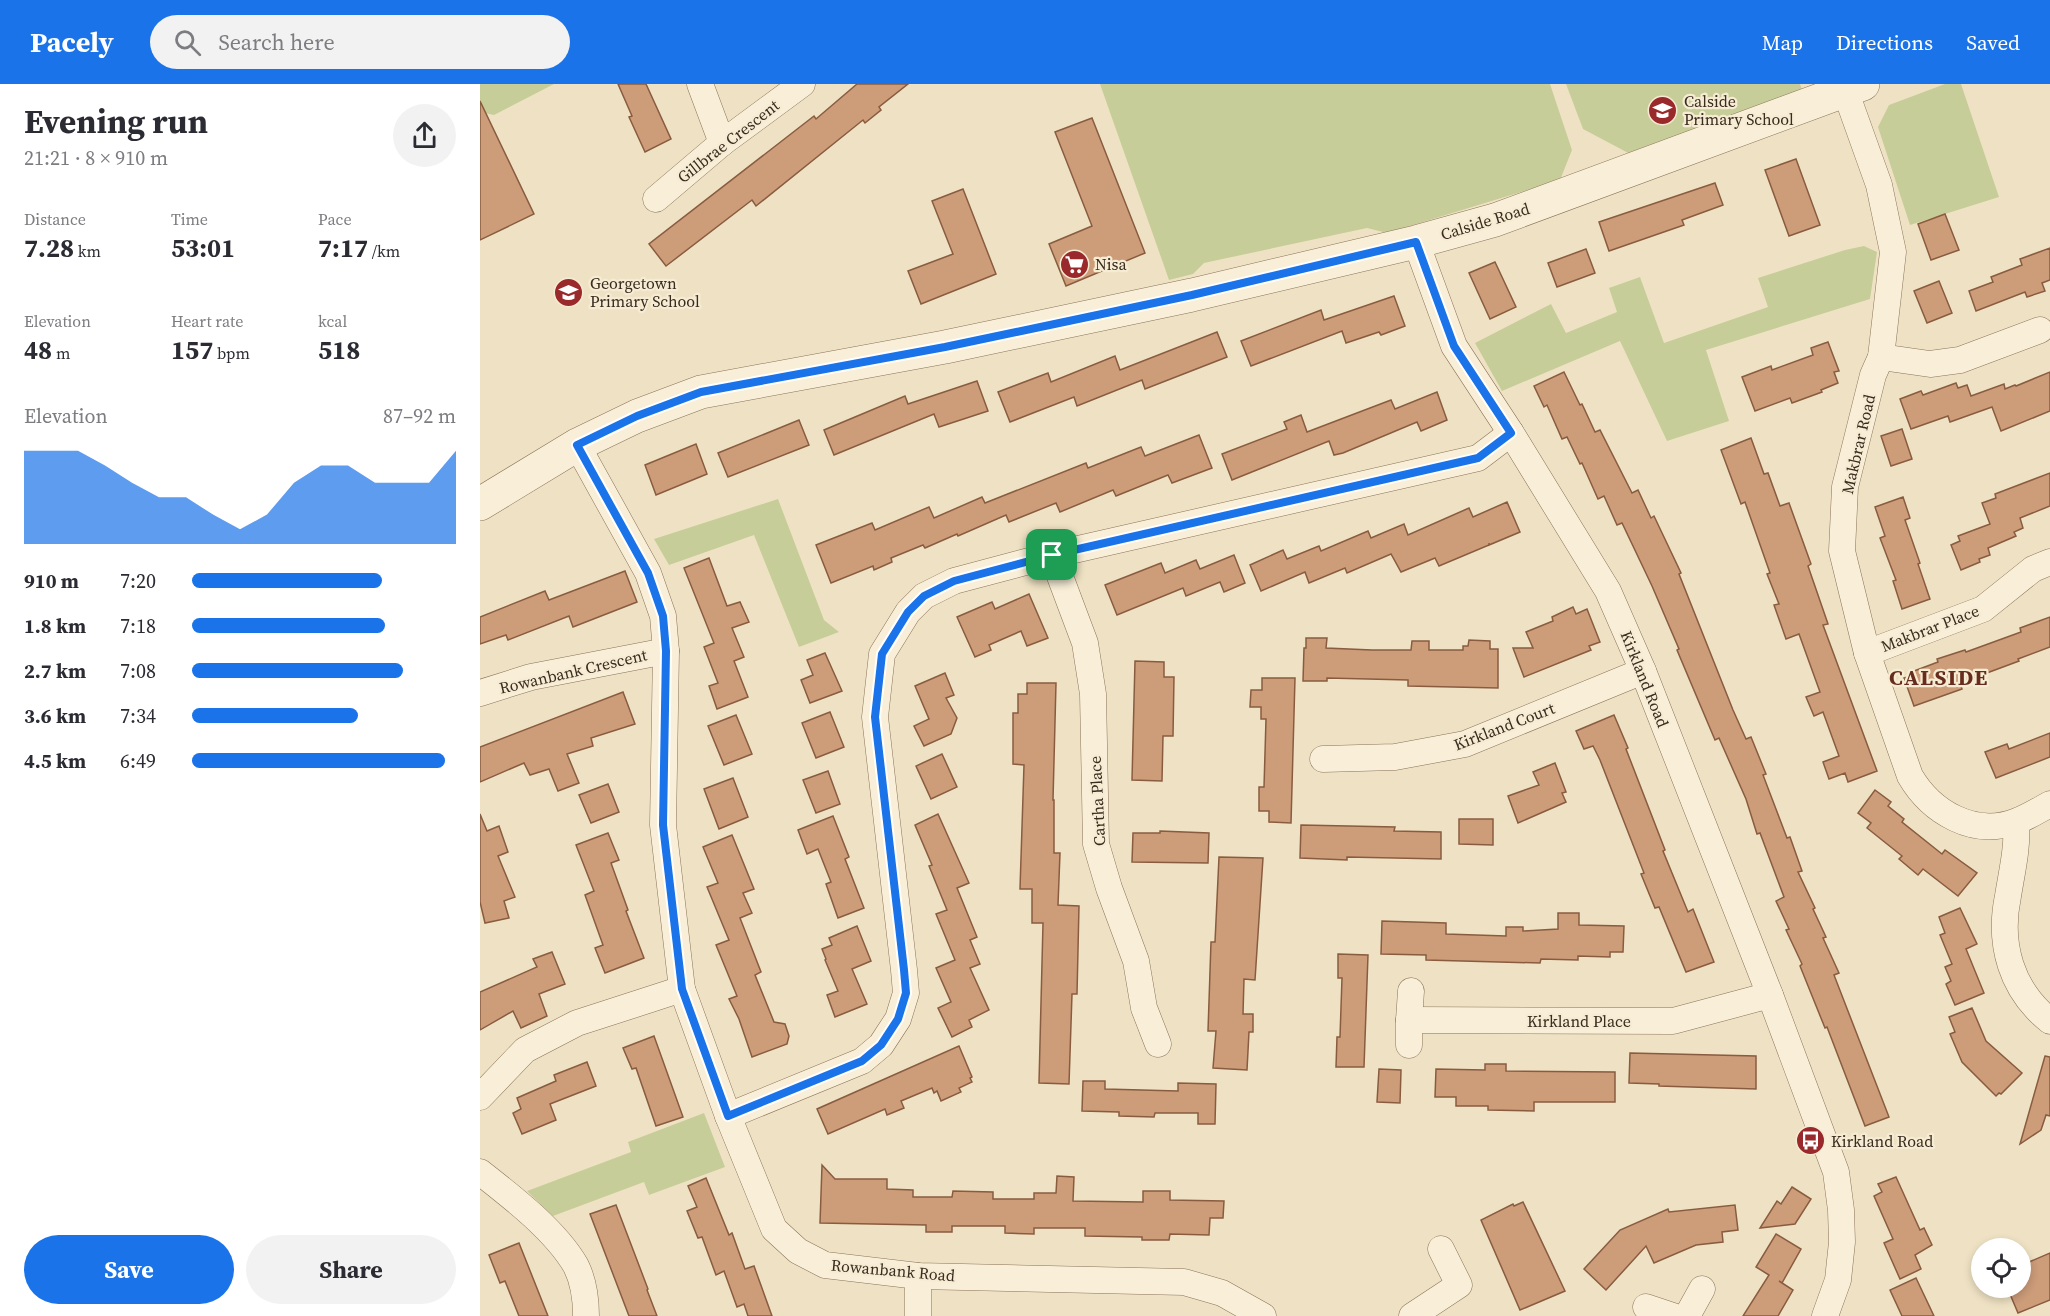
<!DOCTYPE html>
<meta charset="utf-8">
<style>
body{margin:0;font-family:"Source Serif 4",serif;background:#f2f2f3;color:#2b2b33;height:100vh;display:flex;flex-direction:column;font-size:22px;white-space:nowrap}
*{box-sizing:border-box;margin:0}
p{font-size:20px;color:#7c7c81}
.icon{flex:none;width:33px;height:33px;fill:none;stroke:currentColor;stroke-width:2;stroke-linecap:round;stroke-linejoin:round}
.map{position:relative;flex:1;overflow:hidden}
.panel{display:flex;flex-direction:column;background:#fff;width:480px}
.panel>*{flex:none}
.buttons{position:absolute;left:1491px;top:1154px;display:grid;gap:12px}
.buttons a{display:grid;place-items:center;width:60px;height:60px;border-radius:50%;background:#fff;box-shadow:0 3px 9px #0003;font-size:30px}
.pin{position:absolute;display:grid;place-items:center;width:51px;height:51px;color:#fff;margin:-26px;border-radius:12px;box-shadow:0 3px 9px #0006}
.round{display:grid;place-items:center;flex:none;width:63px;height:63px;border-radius:32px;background:#f2f2f3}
.summary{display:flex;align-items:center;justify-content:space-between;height:102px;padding:0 24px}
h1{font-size:33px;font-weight:700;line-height:45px}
.stats{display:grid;grid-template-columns:repeat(3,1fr);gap:9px;height:102px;padding:6px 24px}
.stats div{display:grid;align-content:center}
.stats b{font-size:26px;font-weight:700}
.stats small{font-size:16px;font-weight:400}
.stats p{font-size:16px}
.chart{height:168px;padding:12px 24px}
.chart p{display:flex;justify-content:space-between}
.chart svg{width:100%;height:108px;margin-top:6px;fill:#1a73e8;opacity:.7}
.primary-button{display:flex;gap:12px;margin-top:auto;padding:12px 24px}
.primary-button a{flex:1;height:69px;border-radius:36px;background:#1a73e8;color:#fff;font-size:24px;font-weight:700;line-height:69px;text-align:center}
.primary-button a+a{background:#f2f2f3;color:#2b2b33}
ul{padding:0 24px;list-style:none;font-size:20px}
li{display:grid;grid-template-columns:96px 72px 1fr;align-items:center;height:45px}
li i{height:15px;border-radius:8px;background:#1a73e8}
header{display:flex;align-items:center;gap:36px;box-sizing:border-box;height:84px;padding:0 30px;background:#1a73e8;color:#fff}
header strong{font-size:28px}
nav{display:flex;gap:33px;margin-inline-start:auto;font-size:21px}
.search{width:420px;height:54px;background:#f2f2f3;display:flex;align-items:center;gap:15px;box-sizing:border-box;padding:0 21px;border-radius:33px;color:#7c7c81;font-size:22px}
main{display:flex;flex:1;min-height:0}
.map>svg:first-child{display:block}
</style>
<header>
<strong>Pacely</strong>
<div class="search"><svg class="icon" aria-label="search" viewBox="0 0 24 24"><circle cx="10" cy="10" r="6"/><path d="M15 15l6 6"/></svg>Search here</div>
<nav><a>Map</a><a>Directions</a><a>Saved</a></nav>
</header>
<main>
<section class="panel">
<div class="summary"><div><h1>Evening run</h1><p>21:21 · 8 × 910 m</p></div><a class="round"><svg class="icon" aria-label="share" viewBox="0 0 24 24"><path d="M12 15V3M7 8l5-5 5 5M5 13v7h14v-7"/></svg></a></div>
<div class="stats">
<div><p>Distance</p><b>7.28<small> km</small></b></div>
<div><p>Time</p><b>53:01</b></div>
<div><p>Pace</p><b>7:17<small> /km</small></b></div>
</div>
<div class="stats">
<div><p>Elevation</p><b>48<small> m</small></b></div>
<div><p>Heart rate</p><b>157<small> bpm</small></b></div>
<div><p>kcal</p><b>518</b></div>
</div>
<div class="chart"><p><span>Elevation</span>87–92 m</p>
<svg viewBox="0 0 160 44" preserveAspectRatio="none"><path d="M0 44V6L10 6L20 6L30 12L40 19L50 25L60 25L70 32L80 38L90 32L100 19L110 12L120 12L130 19L140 19L150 19L160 6V44z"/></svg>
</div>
<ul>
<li><b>910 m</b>7:20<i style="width:72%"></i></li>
<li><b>1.8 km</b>7:18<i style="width:73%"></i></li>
<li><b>2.7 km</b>7:08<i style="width:80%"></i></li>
<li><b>3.6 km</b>7:34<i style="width:63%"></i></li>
<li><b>4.5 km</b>6:49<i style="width:96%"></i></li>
</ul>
<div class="primary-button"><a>Save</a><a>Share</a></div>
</section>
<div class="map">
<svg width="1570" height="1232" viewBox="0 0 1570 1232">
<rect width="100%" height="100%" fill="#efe2c4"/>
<g fill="#c7cd98">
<polygon points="0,0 74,0 14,31 0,28"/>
<polygon points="620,0 1070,0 1092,66 1080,96 907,149 887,144 724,179 713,190 689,196"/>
<polygon points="1086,0 1320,0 1322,6 1152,71 1103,45"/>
<polygon points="1465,0 1481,0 1519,113 1430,141 1398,43 1409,21"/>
<polygon points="1384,162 1397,168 1390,215 1226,266 1249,337 1187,357 1140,257 1022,307 995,259 1071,220 1086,249 1137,228 1129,204 1160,193 1184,259 1288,223 1278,194 1365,166"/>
<polygon points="298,415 344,536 359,548 319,563 274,451 189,481 174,455"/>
<polygon points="224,1029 245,1083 169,1111 164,1098 73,1132 47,1107 151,1068 148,1058"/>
</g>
<g fill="#cd9c79" stroke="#895c40" stroke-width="1.5">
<polygon points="138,0 166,0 191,55 165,68 149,33 152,32"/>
<polygon points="377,0 428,0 399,23 401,26 385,39 383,36 276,122 272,116 186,182 169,160 334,32 336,35"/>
<polygon points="0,17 54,130 0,156"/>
<polygon points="612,34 665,169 586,202 569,160 612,142 575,48"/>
<polygon points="1316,75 1340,141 1309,152 1285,86"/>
<polygon points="1235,99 1243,121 1202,136 1204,141 1129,167 1119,138"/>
<polygon points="483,105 516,190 441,220 428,187 473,170 452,117"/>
<polygon points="1465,130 1479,166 1451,176 1438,140"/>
<polygon points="1570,164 1570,196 1562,199 1565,207 1547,213 1545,208 1496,227 1489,207 1513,198 1511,193 1542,181 1540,175"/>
<polygon points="1106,165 1115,189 1077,203 1068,179"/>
<polygon points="1015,178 1036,223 1010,235 989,189"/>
<polygon points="1459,197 1472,229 1447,239 1434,207"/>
<polygon points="914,212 925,242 901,251 899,248 866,259 862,247 771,282 761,257 841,226 844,236"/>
<polygon points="737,248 747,273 665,305 662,296 597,322 594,313 530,338 518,308 568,289 571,298 635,272 640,286"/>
<polygon points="1348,258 1359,287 1354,288 1358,299 1341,306 1342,308 1312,319 1310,314 1275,327 1262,293 1291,282 1292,286 1333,271 1331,264"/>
<polygon points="1084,288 1100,321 1102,320 1115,348 1120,346 1152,409 1158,406 1171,434 1174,432 1201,489 1199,490 1253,626 1266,655 1271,653 1286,690 1283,691 1307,754 1310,753 1322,787 1318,788 1335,824 1333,825 1346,853 1343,854 1359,889 1354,891 1409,1033 1385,1042 1347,943 1345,944 1320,882 1322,880 1306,846 1309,845 1296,817 1304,813 1280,749 1277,750 1266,715 1239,654 1235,656 1197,566 1199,565 1172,502 1142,439 1137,441 1124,412 1118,415 1102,379 1100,380 1087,353 1082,355 1067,321 1064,323 1054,302"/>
<polygon points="1570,288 1570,327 1521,347 1512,323 1470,338 1468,332 1431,345 1420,315 1441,307 1443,311 1476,299 1478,304 1487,301 1491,312 1524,300 1525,305 1535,301 1536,302"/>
<polygon points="497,297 508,327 459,343 454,330 354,371 344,346 425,312 428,320"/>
<polygon points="957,308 967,336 941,347 937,338 863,369 854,371 849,357 752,396 742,370 807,345 804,338 821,331 827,348 911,316 915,325"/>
<polygon points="319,336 329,361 248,393 238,369"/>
<polygon points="1422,345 1432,375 1411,382 1401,352"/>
<polygon points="719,351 732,384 692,399 688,391 636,412 633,406 580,428 576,419 529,438 526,431 478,452 477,450 445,464 443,461 411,474 412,478 394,486 393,482 351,499 336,461 392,439 395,446 449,423 454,434 502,413 505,419 606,379 608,384 661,363 665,372"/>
<polygon points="1271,354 1284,390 1288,389 1300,422 1309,419 1331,480 1328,482 1348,540 1343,541 1397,687 1368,698 1365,689 1349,695 1343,678 1359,672 1343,628 1334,632 1326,613 1340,608 1319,550 1306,555 1294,521 1299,520 1287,490 1290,489 1265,418 1261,420 1241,366"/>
<polygon points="216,360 227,390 176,411 165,381"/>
<polygon points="1570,389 1570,422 1540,434 1543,444 1534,448 1536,452 1508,464 1510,471 1499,475 1500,478 1481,486 1471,461 1480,457 1478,452 1510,440 1502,419 1516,414 1515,410"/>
<polygon points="1423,413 1430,434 1425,436 1440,479 1438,480 1450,515 1422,525 1413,497 1416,496 1400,454 1405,452 1395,423"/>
<polygon points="1027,418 1040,448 1009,461 1009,459 1009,461 959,482 955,474 921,488 911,470 867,489 865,484 829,499 825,488 781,507 770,481 803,466 807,475 839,462 841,467 888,447 891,454 924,440 928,451 989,424 993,433"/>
<polygon points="754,471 765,499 744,508 740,498 706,512 703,504 637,531 625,501 681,479 685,489 716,476 720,485"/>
<polygon points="229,474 247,522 260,518 269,538 252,544 264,573 254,577 268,613 237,625 229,602 238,599 224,563 234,559 204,484"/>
<polygon points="145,487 157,518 93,543 89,532 28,556 26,551 0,560 0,533 65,507 69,516"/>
<polygon points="549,510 568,554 547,562 541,547 509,561 511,566 495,573 477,533 512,518 515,525"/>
<polygon points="1093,523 1096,530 1107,525 1120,558 1109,562 1111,566 1044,593 1033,564 1053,564 1046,548 1073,537 1072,533"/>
<polygon points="1570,533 1570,563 1538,575 1539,577 1480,599 1482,605 1434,622 1424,594 1435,591 1434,587 1458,578 1457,575 1485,566 1486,568 1541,548 1540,544"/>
<polygon points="826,554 847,554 846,564 892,566 931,566 932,557 949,557 949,566 983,566 983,562 988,562 989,556 1010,557 1010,565 1018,565 1018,604 928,602 928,596 847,594 847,597 823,597 824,564 826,564"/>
<polygon points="345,569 362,607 330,619 321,596 333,591 327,576"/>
<polygon points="655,577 684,578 684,593 694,593 693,652 683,652 682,697 652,696"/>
<polygon points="465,589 474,611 466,614 477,634 471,650 444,662 434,642 449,635 435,602"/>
<polygon points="782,594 815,594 811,739 789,738 789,727 779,727 779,703 784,703 786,635 781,635 781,623 770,623 771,606 782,606"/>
<polygon points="547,599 576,599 573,716 574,716 574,769 580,769 578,821 599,822 597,910 592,910 589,1000 559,999 563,839 552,839 552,805 540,805 544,681 533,680 533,629 538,629 538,610 547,610"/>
<polygon points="143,608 155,640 111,654 113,662 87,670 99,699 78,707 69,685 50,691 44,679 0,698 0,663"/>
<polygon points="350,628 364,663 336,674 322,639"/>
<polygon points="256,631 272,670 244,681 228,642"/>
<polygon points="1134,631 1148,664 1146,665 1185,766 1183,767 1208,828 1213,825 1234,878 1206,888 1179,823 1175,824 1161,790 1164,789 1120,676 1113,662 1104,665 1096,647"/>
<polygon points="1570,649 1570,673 1516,694 1505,668 1527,660 1529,665"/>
<polygon points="462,670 477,703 451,715 436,682"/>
<polygon points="1075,679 1086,708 1082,709 1086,718 1038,739 1028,712 1059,701 1053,688"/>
<polygon points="348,687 360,720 336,729 323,696"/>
<polygon points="253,694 268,733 239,745 224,705"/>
<polygon points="128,700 139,728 111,739 99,711"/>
<polygon points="1395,706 1411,718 1408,722 1424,735 1422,738 1462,770 1465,766 1497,789 1478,812 1443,785 1438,791 1419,775 1422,772 1387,744 1391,739 1378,729"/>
<polygon points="0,730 7,747 19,742 28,768 18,772 35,813 24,817 29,834 5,839 0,818"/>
<polygon points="458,730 489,799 477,804 497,853 490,856 500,880 490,884 509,926 489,936 492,943 472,953 458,924 471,918 456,884 475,876 456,830 467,826 449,782 452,781 435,741"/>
<polygon points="353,732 369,773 365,775 384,824 358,834 346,800 351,798 338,765 327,770 318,746"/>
<polygon points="979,735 1013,735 1013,761 979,760"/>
<polygon points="821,741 915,743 914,747 961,748 961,775 867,773 867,776 820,774"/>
<polygon points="680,747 729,749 728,779 652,778 653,749 680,749"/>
<polygon points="128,749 139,776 131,779 148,826 146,827 164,874 125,889 115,864 123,861 105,811 114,807 96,761"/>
<polygon points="252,751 274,805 263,809 272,829 260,834 281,888 275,891 294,938 305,940 309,952 307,960 272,973 259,935 249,915 257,912 236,861 249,856 227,803 238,799 223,763"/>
<polygon points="739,773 783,774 775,896 764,895 763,930 773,930 773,948 769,948 767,986 733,984 736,947 728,947 731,858 735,858"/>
<polygon points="1480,824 1497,860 1486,865 1504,909 1475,921 1466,900 1471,897 1465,883 1472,880 1460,851 1465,849 1459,833"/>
<polygon points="1078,829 1099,829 1099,841 1144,842 1143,868 1130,868 1130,873 1098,872 1098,876 1061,875 1060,879 946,876 946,871 901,870 902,837 966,839 966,850 1026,852 1026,843 1043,843 1043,847 1078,845"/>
<polygon points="377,842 391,877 372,885 387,920 355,933 347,911 358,907 345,876 346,875 342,865 352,861 349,854"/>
<polygon points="72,868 85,900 59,910 67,932 41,944 33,927 0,946 0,908 57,883 53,875"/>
<polygon points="858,870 888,871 884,983 856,983 857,953 860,953 862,894 858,894"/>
<polygon points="1492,924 1506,957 1542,989 1521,1010 1519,1009 1516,1012 1482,978 1470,950 1475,948 1469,933"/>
<polygon points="174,952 203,1033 176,1042 156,984 152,985 143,964"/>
<polygon points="479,962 492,993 490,994 492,998 479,1004 481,1008 461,1017 457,1007 454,1009 452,1004 421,1017 424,1024 407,1031 405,1025 348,1050 337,1025"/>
<polygon points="1150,969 1276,972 1276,1005 1179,1002 1179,1000 1149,999"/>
<polygon points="1565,972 1570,973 1570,1032 1566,1031 1561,1046 1540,1060"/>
<polygon points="107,978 116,1002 70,1020 76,1036 42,1050 33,1029 41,1025 37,1014 76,997 74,991"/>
<polygon points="1005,980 1026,980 1026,987 1135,988 1135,1018 1054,1018 1054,1027 1008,1026 1008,1022 976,1022 976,1013 955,1013 956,985 1005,986"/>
<polygon points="899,985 921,986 920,1019 897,1018"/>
<polygon points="603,997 625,997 625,1005 698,1007 698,999 736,1000 735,1040 718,1040 718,1029 675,1029 674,1033 639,1032 639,1028 602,1027"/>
<polygon points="342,1081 355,1095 407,1095 407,1105 433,1106 433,1113 472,1113 473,1107 513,1108 513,1115 554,1115 554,1109 576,1109 577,1092 594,1093 593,1117 663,1118 663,1107 690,1107 690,1116 744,1117 743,1134 730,1134 729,1151 690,1150 689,1156 662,1156 662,1153 605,1152 605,1144 554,1144 554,1150 525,1149 525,1142 472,1142 472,1148 446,1148 446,1141 340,1139"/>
<polygon points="1416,1093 1440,1146 1444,1144 1452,1161 1435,1171 1441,1185 1420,1195 1404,1159 1413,1155 1394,1112 1402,1108 1398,1100"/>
<polygon points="226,1094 249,1151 252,1149 265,1185 274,1182 292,1232 268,1232 264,1220 257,1223 244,1187 236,1191 222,1153 218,1154 207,1127 217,1123 208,1102"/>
<polygon points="1312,1103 1331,1115 1315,1140 1280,1144 1297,1117 1301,1120"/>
<polygon points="1043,1118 1085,1207 1040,1226 1001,1136 1033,1120 1034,1122"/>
<polygon points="136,1121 168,1205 167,1206 177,1232 149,1232 110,1130"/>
<polygon points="1255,1121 1258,1146 1242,1148 1243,1158 1216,1161 1174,1179 1166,1162 1126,1206 1104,1185 1140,1146 1188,1125 1189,1128"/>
<polygon points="1296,1150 1321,1165 1302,1199 1299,1197 1313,1206 1298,1232 1263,1232 1289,1191 1276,1183"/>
<polygon points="39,1159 68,1232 39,1232 25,1197 20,1199 9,1171"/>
<polygon points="1570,1169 1570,1216 1538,1229 1527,1203 1540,1203 1540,1182"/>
<polygon points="1436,1194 1454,1232 1422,1232 1410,1206"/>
</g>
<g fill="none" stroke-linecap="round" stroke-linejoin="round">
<defs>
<g id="minor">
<polyline points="220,0 242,59"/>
<path d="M 1365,6 L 1399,101 L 1413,168 L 1401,273 L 1393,291 L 1365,403 L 1362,467 L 1387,569 L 1430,692 C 1451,728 1494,754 1537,737 C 1548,733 1559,726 1570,720"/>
<polyline points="176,115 242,59 322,0"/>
<polyline points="936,158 974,262 1031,349 1128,507 1163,587 1290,911 1356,1088 1361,1126 1362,1158 1358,1196 1345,1232"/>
<polyline points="1401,273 1450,280 1480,276 1560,246"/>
<polyline points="97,361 168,489 183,532 186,567 183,741 202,905 248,1032 294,1145 318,1167 345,1181 438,1192 704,1198 742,1209 783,1232"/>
<polyline points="572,471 605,559 613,610 616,760 629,804 656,877 664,924 678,960"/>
<polyline points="1387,569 1503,525 1553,485 1570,478"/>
<polyline points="0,609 51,593 186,567"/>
<polyline points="843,675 915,673 985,660 1163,587"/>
<path d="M 1536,738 C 1538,763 1532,787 1528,812 C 1518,860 1531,906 1570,937"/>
<polyline points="929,936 931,907"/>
<polyline points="929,961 929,936 1193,937 1290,911"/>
<polyline points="0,1013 45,966 97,939 202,905"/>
<polyline points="248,1032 382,977 401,961 418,935 426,909 424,886 395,633 402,570 428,528 444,512 474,497 572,471 998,374 1031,349"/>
<path d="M 0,1088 C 32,1113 76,1147 96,1182 C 103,1196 106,1216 106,1232"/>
<polyline points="438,1192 438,1232"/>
<polyline points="1166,1223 1193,1232"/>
<polyline points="932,1232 979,1201 961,1165"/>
<polyline points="1207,1232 1222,1205"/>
</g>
<polyline id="tertiary" points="0,420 97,361 157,332 221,308 465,263 712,211 936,158 1015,136 1383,0"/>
</defs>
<use href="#minor" stroke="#8a735a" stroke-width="27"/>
<use href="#tertiary" stroke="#8a735a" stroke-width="34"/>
<use href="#minor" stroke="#f9efd8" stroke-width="26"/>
<use href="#tertiary" stroke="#f9efd8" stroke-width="33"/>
</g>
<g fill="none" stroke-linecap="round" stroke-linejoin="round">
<defs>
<polygon id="route" points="936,158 974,262 1031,349 998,374 572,471 474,497 444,512 428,528 402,570 395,633 424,886 426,909 418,935 401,961 382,977 248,1032 202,905 183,741 186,567 183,532 168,489 97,361 157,332 221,308 465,263 712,211"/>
</defs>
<use href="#route" stroke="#fff" stroke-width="12"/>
<use href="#route" stroke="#1a73e8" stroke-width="8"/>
</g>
<defs>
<symbol id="school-disc" viewBox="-11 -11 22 22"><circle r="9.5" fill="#99292b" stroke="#f6ecd4"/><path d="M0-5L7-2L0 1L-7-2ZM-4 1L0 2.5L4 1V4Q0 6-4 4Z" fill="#fff"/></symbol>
<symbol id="supermarket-disc" viewBox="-11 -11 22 22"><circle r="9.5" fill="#99292b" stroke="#f6ecd4"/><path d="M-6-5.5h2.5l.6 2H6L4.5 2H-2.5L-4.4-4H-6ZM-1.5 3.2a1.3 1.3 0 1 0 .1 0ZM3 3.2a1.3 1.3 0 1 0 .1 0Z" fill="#fff"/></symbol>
<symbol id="bus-disc" viewBox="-11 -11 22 22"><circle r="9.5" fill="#99292b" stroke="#f6ecd4"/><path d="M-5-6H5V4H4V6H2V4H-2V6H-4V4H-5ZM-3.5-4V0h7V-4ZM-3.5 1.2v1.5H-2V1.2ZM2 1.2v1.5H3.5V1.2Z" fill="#fff"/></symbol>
</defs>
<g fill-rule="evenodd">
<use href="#school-disc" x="1166" y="10" width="33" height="33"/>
<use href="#supermarket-disc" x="578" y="164" width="33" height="33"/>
<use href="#school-disc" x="72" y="192" width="33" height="33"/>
<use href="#bus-disc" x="1314" y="1040" width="33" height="33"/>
</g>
<g text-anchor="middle" stroke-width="4.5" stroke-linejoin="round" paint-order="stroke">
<g font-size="16" fill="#392b1e" stroke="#f6ecd4" text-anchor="start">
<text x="1204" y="23">Calside<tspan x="1204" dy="18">Primary School</tspan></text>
<text x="615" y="186">Nisa</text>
<text x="110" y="205">Georgetown<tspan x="110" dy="18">Primary School</tspan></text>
<text x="1351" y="1063">Kirkland Road</text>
</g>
<g font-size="16" fill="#392b1e" stroke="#f6ecd4">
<text transform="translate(248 57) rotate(-38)" y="6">Gillbrae Crescent</text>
<text transform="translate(1005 137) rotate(-17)" y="6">Calside Road</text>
<text transform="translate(1378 360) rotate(-77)" y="6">Makbrar Road</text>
<text transform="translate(1450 544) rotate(-21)" y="6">Makbrar Place</text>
<text transform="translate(93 587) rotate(-13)" y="6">Rowanbank Crescent</text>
<text transform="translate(1165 595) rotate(68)" y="6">Kirkland Road</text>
<text transform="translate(1024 642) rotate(-21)" y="6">Kirkland Court</text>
<text transform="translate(617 717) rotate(-93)" y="6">Cartha Place</text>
<text x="1099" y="943">Kirkland Place</text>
<text transform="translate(413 1186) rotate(5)" y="6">Rowanbank Road</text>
</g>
<g font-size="22" font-weight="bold" letter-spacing="1.5" fill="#672c1d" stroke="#f6ecd4">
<text x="1459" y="601">CALSIDE</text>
</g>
</g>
</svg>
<div class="buttons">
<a><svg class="icon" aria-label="locate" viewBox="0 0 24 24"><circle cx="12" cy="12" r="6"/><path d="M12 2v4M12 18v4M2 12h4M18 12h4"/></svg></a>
</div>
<div class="pin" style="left:572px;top:471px;background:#1e9e55"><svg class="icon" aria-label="arrive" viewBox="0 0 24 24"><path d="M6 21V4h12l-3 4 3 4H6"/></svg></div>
</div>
</main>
